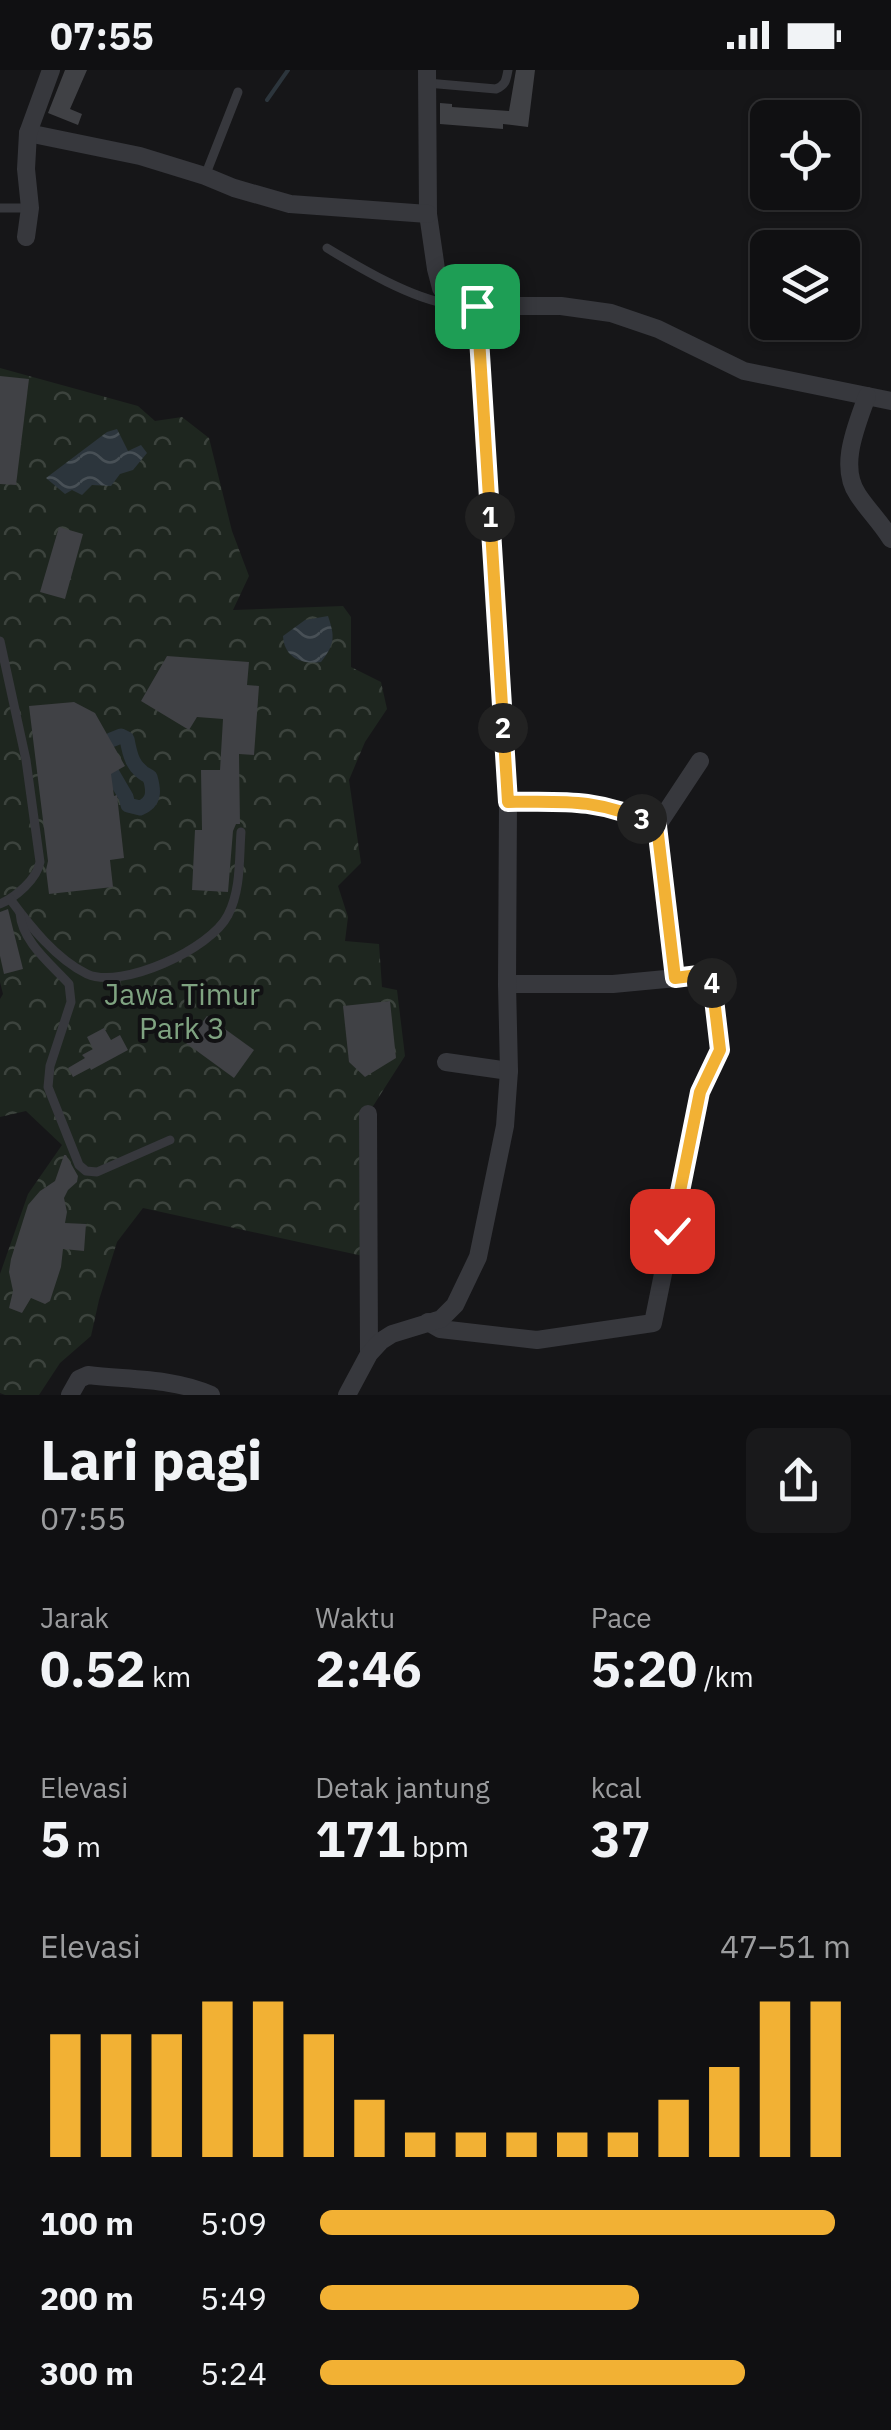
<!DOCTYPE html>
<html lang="id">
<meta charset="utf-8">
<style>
body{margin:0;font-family:"IBM Plex Sans",sans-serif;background:#19191b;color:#f1f3f6;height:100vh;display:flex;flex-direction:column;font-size:38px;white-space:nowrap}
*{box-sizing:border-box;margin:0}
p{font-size:32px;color:#9c9d9f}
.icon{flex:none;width:55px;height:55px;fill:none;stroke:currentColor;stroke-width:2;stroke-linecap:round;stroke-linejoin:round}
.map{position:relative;height:1325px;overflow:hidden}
.sheet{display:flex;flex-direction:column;background:#101012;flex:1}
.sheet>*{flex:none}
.tools{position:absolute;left:750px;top:30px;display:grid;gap:20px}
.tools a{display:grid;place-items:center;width:110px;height:110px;border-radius:15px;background:#101012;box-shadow:0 2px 8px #0004,0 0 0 2px #303032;font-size:50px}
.pin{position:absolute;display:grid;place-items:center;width:85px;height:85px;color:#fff;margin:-42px;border-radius:20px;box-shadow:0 5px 15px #0006}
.km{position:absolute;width:50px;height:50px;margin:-25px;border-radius:50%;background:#222;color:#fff;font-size:28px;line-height:50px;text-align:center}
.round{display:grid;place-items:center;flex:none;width:105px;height:105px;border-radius:15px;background:#19191b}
.summary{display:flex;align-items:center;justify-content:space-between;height:170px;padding:0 40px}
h1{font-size:55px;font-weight:700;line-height:75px}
.metrics{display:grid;grid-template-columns:repeat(3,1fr);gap:15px;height:170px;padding:10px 40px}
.metrics div{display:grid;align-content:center}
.metrics b{font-size:50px;font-weight:700}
.metrics small{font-size:28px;font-weight:400}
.metrics p{font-size:28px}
.chart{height:280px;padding:20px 40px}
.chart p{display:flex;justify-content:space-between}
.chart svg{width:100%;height:180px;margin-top:10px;stroke:#f2b134;stroke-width:6}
ul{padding:0 40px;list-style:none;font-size:32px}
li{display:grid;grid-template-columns:160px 120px 1fr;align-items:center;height:75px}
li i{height:25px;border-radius:12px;background:#f2b134}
.status{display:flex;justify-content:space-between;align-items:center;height:70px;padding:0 50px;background:#101012;direction:ltr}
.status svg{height:28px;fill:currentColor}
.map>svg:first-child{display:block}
</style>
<div class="status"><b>07:55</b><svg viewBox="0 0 49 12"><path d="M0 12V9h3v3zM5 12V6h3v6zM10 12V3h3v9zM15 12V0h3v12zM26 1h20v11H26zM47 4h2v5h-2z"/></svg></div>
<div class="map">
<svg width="891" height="1325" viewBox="0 0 891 1325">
<defs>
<pattern id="forest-crowns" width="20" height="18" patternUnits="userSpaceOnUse" patternTransform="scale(2.5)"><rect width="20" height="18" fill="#1e261f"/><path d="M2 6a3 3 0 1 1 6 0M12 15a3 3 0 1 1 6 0" fill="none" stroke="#3c433d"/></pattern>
<pattern id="water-waves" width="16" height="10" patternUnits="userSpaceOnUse" patternTransform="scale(2.5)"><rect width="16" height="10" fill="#2c353c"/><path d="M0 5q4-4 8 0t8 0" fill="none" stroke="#485056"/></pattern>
</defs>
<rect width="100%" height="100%" fill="#161618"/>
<polygon fill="url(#forest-crowns)" points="0,298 138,336 155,351 182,347 209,368 232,461 249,506 233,540 343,536 351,547 351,597 381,612 387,639 365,672 349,710 361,793 338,816 348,847 345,871 379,874 382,917 397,920 405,986 361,1055 363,1186 143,1138 117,1172 99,1230 91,1266 60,1293 39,1325 5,1325 0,1323 0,1204 28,1124 62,1075 26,1041 0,1047 0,929 3,924 0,912"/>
<g fill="url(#water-waves)">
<polygon points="117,359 128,381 141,375 147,383 133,400 120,404 111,416 92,415 82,425 72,420 65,424 46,408 107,362"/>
<path d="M 328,546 C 335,567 335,574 321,592 C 301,595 284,587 283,566 L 305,550 Z"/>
</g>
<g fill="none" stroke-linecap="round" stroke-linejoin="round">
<polyline stroke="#2c353c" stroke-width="4" points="267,30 288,0"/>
<path stroke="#2c353c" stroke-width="15" d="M 111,670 L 121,666 L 127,669 C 130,686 133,699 150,707 C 154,721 155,732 140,738 L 128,735 L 126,727 L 112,703"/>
</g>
<g fill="#404145">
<polygon points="65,0 87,0 70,39 82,44 78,55 48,43"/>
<polygon points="516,0 535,0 528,57 503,54 503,59 440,54 440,33 452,34 452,37 509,41"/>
<polygon points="0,306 29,309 16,415 0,414"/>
<polygon points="59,457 83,464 65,529 40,522"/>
<polygon points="167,586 249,592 247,615 259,616 254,685 239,684 240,754 236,754 233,761 228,822 192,820 195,760 202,760 201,700 220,700 223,649 197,647 189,660 141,631"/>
<polygon points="74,632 95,643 125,696 111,704 114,726 117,725 124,788 110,790 113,817 49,824 46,800 48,791 29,636"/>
<polygon points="8,839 23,899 4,904 0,886 0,842"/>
<polygon points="390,931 396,988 365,1007 349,992 343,936"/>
<polygon points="207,946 254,980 234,1008 186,973"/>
<polygon points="104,958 111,970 120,965 128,980 91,1000 90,998 73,1007 68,998 85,988 82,985 93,979 87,967"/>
<polygon points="64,1085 66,1085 78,1106 77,1112 68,1120 64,1128 67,1142 65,1153 86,1154 84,1181 63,1179 61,1197 50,1231 45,1234 31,1228 22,1243 9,1238 13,1221 9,1202 11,1189 28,1135 40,1121 55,1111"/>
</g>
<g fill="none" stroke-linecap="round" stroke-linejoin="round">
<g stroke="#37383d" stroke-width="9">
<path d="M 427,13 L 496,19 C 506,15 506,10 508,0"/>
<polyline points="205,106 238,22"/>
<polyline points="0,138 30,138"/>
<path d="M 327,178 C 360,198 412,229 450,234"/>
<path d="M 0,571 L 26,690 L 40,792 C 37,809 16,827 0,834"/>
<path d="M 10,829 C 30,856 56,889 87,904 C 121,920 211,879 228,845 C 241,820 239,789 241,762"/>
<path d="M 20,843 C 22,872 51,894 69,914 L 71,932 L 50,996 L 48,1017 L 79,1095 L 86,1101 L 97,1102 L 170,1070"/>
</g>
<g stroke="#37383d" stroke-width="18">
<polyline points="427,0 428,144 436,199 441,218 447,227 457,233 477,236 561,236 611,243 658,259 744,301 891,331"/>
<polyline points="28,63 140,86 205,106 234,118 290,134 428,144"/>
<polyline points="26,167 30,138 26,99 28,63 51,0"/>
<path d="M 867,326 C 857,355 838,396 858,425 C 868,440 881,453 891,469"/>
<path d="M 508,732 C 567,731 602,730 657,756"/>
<polyline points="675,908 657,756 700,691"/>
<polyline points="446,992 509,1001"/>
<polyline points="368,1044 369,1284"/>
<polyline points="428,1252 440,1259 537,1270 653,1253 700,1022 720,980 712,912 708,905 613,914 507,914"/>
<path d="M 70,1325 L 79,1309 L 88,1305 C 128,1310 175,1308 211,1325"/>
<polyline points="347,1325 369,1284 381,1271 392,1264 441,1249 455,1235 478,1187 505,1056 509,1001 507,914 508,732 477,236"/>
</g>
</g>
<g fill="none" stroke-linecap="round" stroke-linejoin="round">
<defs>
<path id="route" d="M 477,236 L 508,732 C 567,731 602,729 657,756 L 675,908 L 706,904 L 708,905 L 712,912 L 720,980 L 700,1022 L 672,1161"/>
</defs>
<use href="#route" stroke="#fff" stroke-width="20"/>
<use href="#route" stroke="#f2b134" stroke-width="12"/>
</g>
<g text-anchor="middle" stroke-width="8" stroke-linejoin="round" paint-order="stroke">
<g font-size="30" fill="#7fa381" stroke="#111113">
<text x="182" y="935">Jawa Timur<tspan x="182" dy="34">Park 3</tspan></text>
</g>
</g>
</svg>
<div class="tools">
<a><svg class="icon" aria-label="locate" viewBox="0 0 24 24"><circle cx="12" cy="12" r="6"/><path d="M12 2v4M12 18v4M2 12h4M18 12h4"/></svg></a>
<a><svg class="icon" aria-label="layers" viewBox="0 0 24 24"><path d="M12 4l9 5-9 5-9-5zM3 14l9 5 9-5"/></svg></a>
</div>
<div class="pin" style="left:477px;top:236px;background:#1e9e55"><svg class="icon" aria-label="arrive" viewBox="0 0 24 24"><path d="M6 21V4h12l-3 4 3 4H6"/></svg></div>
<div class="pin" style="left:672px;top:1161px;background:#d93025"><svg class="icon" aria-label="check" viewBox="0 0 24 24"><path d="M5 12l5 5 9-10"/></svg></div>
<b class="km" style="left:490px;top:447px">1</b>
<b class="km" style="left:503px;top:658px">2</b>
<b class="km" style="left:642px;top:749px">3</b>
<b class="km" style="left:712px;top:913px">4</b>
</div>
<section class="sheet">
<div class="summary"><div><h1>Lari pagi</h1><p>07:55</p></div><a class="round"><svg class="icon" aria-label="share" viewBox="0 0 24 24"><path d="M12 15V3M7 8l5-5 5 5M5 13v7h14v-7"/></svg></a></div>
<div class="metrics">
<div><p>Jarak</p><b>0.52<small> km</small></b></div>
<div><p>Waktu</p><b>2:46</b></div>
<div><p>Pace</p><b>5:20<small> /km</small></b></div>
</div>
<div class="metrics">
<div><p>Elevasi</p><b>5<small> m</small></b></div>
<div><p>Detak jantung</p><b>171<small> bpm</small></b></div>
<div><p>kcal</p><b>37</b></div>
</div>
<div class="chart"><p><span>Elevasi</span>47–51 m</p>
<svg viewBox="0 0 160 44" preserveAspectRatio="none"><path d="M5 44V14M15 44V14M25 44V14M35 44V6M45 44V6M55 44V14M65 44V30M75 44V38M85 44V38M95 44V38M105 44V38M115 44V38M125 44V30M135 44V22M145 44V6M155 44V6"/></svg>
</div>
<ul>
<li><b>100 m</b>5:09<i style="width:97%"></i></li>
<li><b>200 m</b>5:49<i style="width:60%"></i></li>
<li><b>300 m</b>5:24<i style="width:80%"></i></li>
</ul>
</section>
